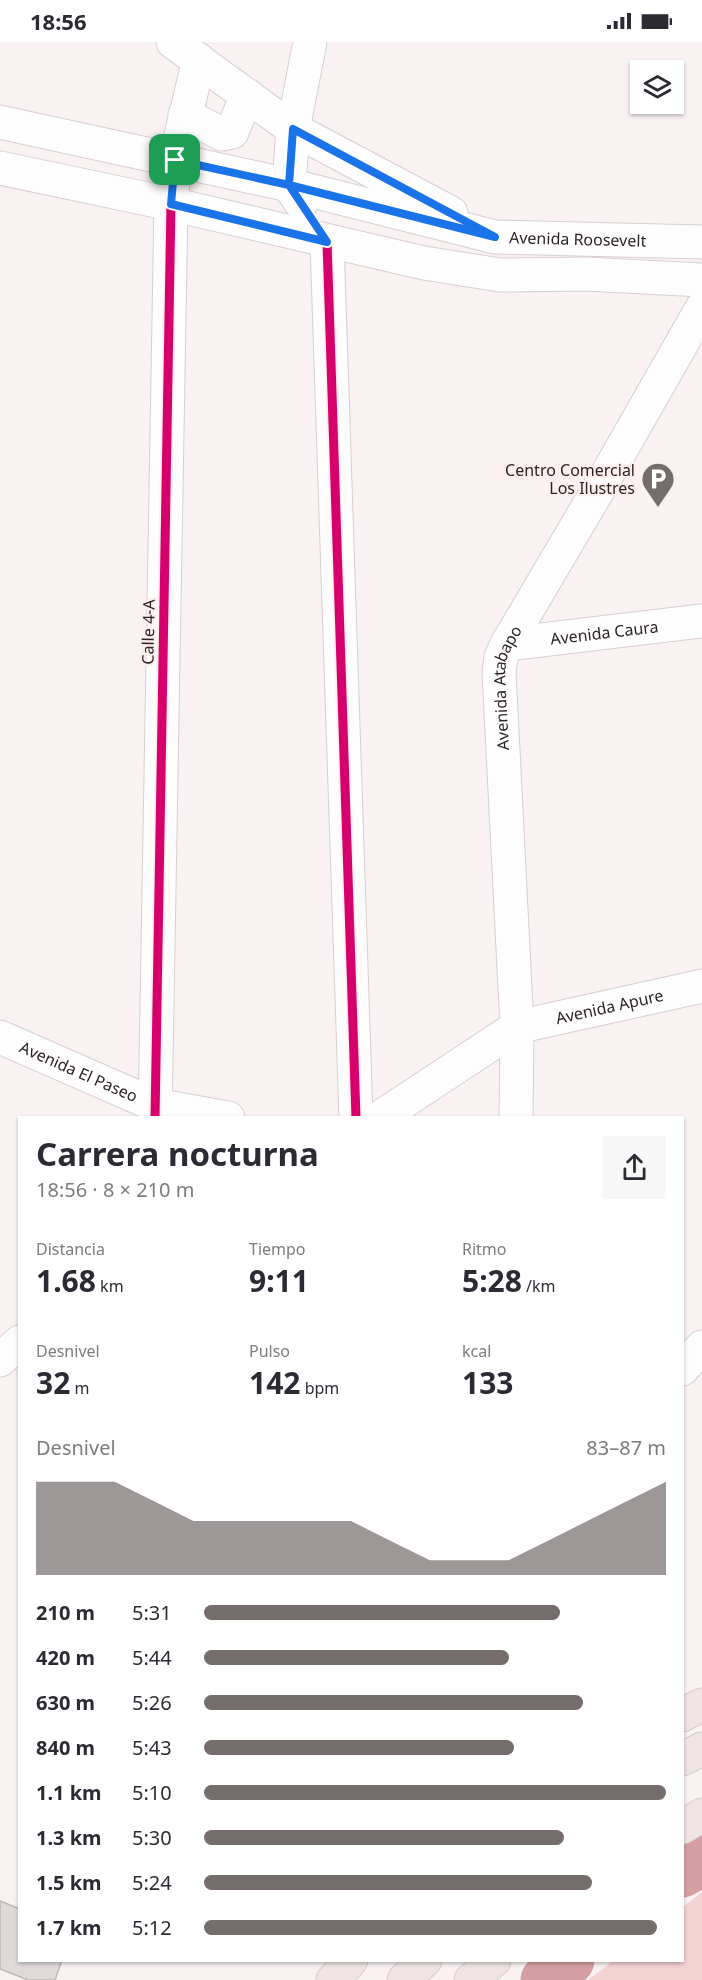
<!DOCTYPE html>
<html lang="es">
<meta charset="utf-8">
<style>
body{margin:0;font-family:"Noto Sans",sans-serif;background:#f7f7f7;color:#2b2b33;height:100vh;display:flex;flex-direction:column;font-size:22px;white-space:nowrap}
*{box-sizing:border-box;margin:0}
p{font-size:20px;color:#7c7c81}
.icon{flex:none;width:33px;height:33px;fill:none;stroke:currentColor;stroke-width:2;stroke-linecap:round;stroke-linejoin:round}
.map{position:relative;flex:1;overflow:hidden}
.sheet{position:absolute;left:18px;top:1074px;width:666px;height:846px;display:flex;flex-direction:column;background:#fff;border-radius:0px;box-shadow:0 2px 4px #0004}
.sheet>*{flex:none}
.fabs{position:absolute;left:630px;top:18px;display:grid;gap:12px}
.fabs a{display:grid;place-items:center;width:54px;height:54px;border-radius:0px;background:#fff;box-shadow:0 2px 4px #0004;font-size:30px}
.pin{position:absolute;display:grid;place-items:center;width:51px;height:51px;color:#fff;margin:-26px;border-radius:12px;box-shadow:0 3px 9px #0006}
.round{display:grid;place-items:center;flex:none;width:63px;height:63px;border-radius:0px;background:#f7f7f7}
.overview{display:flex;align-items:center;justify-content:space-between;height:102px;padding:0 18px}
h1{font-size:33px;font-weight:700;line-height:45px}
.stats{display:grid;grid-template-columns:repeat(3,1fr);gap:9px;height:102px;padding:6px 18px}
.stats div{display:grid;align-content:center}
.stats b{font-size:30px;font-weight:700}
.stats small{font-size:16px;font-weight:400}
.stats p{font-size:16px}
.chart{height:168px;padding:12px 18px}
.chart p{display:flex;justify-content:space-between}
.chart svg{width:100%;height:108px;margin-top:6px;fill:#756c6c;opacity:.7}
ul{padding:0 18px;list-style:none;font-size:20px}
li{display:grid;grid-template-columns:96px 72px 1fr;align-items:center;height:45px}
li i{height:15px;border-radius:8px;background:#756c6c}
.status{display:flex;justify-content:space-between;align-items:center;height:42px;padding:0 30px;background:#fff;direction:ltr}
.status svg{height:16px;fill:currentColor}
.map>svg:first-child{display:block}
</style>
<div class="status"><b>18:56</b><svg viewBox="0 0 49 12"><path d="M0 12V9h3v3zM5 12V6h3v6zM10 12V3h3v9zM15 12V0h3v12zM26 1h20v11H26zM47 4h2v5h-2z"/></svg></div>
<div class="map">
<svg width="702" height="1938" viewBox="0 0 702 1938">
<rect width="100%" height="100%" fill="#faf2f2"/>
<polygon fill="#f4d1d3" points="702,1850 702,1938 588,1938 613,1919 682,1918 683,1865"/>
<g fill="none" stroke-linecap="round" stroke-linejoin="round">
<g stroke="#d59fa3" stroke-width="51">
<polyline points="682,1830 702,1818"/>
<polyline points="546,1938 569,1918"/>
</g>
</g>
<polygon fill="#e1d9d9" stroke="#c0b8b8" stroke-width="1.5" points="0,1859 20,1867 20,1918 62,1918 55,1938 28,1938 0,1927"/>
<g fill="none" stroke-linecap="round" stroke-linejoin="round">
<defs>
<g id="minor">
<polyline points="173,0 293,87 451,171"/>
<polyline points="185,73 222,92 232,90 247,53"/>
<path id="s1" d="M 0,80 L 289,143 L 495,195 L 702,200"/>
<polyline points="0,126 171,162 424,221 500,233 586,232 702,238"/>
<polyline points="301,161 289,143 293,87 310,0"/>
<polyline points="327,200 356,1076"/>
<path id="s2" d="M 507,602 L 702,579"/>
<path id="s3" d="M 0,995 L 155,1063 L 228,1076"/>
<polyline points="155,1076 171,162 175,118 199,18"/>
<path id="s4" d="M 379,1076 L 517,985 L 702,944"/>
<path id="s5" d="M 516,1076 L 517,985 L 499,630 L 501,615 L 507,602 L 601,443 L 702,266"/>
<polyline points="0,1318 20,1300"/>
<polyline points="682,1327 702,1305"/>
</g>
<g id="highway">
<polyline points="682,1673 702,1663"/>
<polyline points="682,1717 702,1707"/>
<polyline points="682,1785 702,1773"/>
<polyline points="333,1938 351,1918"/>
<polyline points="404,1938 425,1918"/>
<polyline points="471,1938 494,1918"/>
</g>
</defs>
<use href="#minor" stroke="#d7cecf" stroke-width="35"/>
<use href="#highway" stroke="#d3cece" stroke-width="35"/>
<use href="#minor" stroke="#fefdfd" stroke-width="33"/>
<use href="#highway" stroke="#efe3e4" stroke-width="33"/>
<defs>
<g id="cycleway">
<polyline points="327,200 356,1076"/>
<polyline points="155,1076 171,162 175,118"/>
</g>
</defs>
<use href="#cycleway" stroke="#fdeeee" stroke-width="13"/>
<use href="#cycleway" stroke="#d6006c" stroke-width="9"/>
</g>
<g fill="none" stroke-linecap="round" stroke-linejoin="round">
<defs>
<polyline id="route" points="175,118 171,162 327,200 289,143 495,195 293,87 289,143 175,118"/>
</defs>
<use href="#route" stroke="#fff" stroke-width="12"/>
<use href="#route" stroke="#1a73e8" stroke-width="8"/>
</g>
<defs>
<symbol id="parking-pin" viewBox="-11 -11 22 30"><path d="M0 17L-7.5 6A9.5 9.5 0 1 1 7.5 6Z" fill="#756c6c" stroke="#fdeeee"/><path d="M-3.5-5.5H1a3.5 3.5 0 0 1 0 7H-1V5.5H-3.5ZM-1-3.4V-.6H.8a1.4 1.4 0 0 0 0-2.8Z" fill="#fff"/></symbol>
</defs>
<g fill-rule="evenodd">
<use href="#parking-pin" x="639" y="418" width="38" height="52"/>
</g>
<g text-anchor="middle" stroke-width="4.5" stroke-linejoin="round" paint-order="stroke">
<g font-size="16" fill="#2d2424" stroke="#fdeeee">
<text dy="6" stroke="none"><textPath href="#s1" startOffset="591">Avenida Roosevelt</textPath></text>
<text transform="translate(148 590) rotate(-89)" y="6">Calle 4-A</text>
<text dy="6" stroke="none"><textPath href="#s2" startOffset="98">Avenida Caura</textPath></text>
<text dy="6" stroke="none"><textPath href="#s5" startOffset="432">Avenida Atabapo</textPath></text>
<text dy="6" stroke="none"><textPath href="#s4" startOffset="260">Avenida Apure</textPath></text>
<text dy="6" stroke="none"><textPath href="#s3" startOffset="86">Avenida El Paseo</textPath></text>
</g>
<g font-size="16" fill="#2d2424" stroke="#fdeeee" text-anchor="end">
<text x="635" y="434">Centro Comercial<tspan x="635" dy="18">Los Ilustres</tspan></text>
</g>
</g>
</svg>
<div class="fabs">
<a><svg class="icon" aria-label="layers" viewBox="0 0 24 24"><path d="M12 4l9 5-9 5-9-5zM3 14l9 5 9-5"/></svg></a>
</div>
<div class="pin" style="left:175px;top:118px;background:#1e9e55"><svg class="icon" aria-label="arrive" viewBox="0 0 24 24"><path d="M6 21V4h12l-3 4 3 4H6"/></svg></div>
<section class="sheet">
<div class="overview"><div><h1>Carrera nocturna</h1><p>18:56 · 8 × 210 m</p></div><a class="round"><svg class="icon" aria-label="share" viewBox="0 0 24 24"><path d="M12 15V3M7 8l5-5 5 5M5 13v7h14v-7"/></svg></a></div>
<div class="stats">
<div><p>Distancia</p><b>1.68<small> km</small></b></div>
<div><p>Tiempo</p><b>9:11</b></div>
<div><p>Ritmo</p><b>5:28<small> /km</small></b></div>
</div>
<div class="stats">
<div><p>Desnivel</p><b>32<small> m</small></b></div>
<div><p>Pulso</p><b>142<small> bpm</small></b></div>
<div><p>kcal</p><b>133</b></div>
</div>
<div class="chart"><p><span>Desnivel</span>83–87 m</p>
<svg viewBox="0 0 160 44" preserveAspectRatio="none"><path d="M0 44V6L10 6L20 6L30 14L40 22L50 22L60 22L70 22L80 22L90 30L100 38L110 38L120 38L130 30L140 22L150 14L160 6V44z"/></svg>
</div>
<ul>
<li><b>210 m</b>5:31<i style="width:77%"></i></li>
<li><b>420 m</b>5:44<i style="width:66%"></i></li>
<li><b>630 m</b>5:26<i style="width:82%"></i></li>
<li><b>840 m</b>5:43<i style="width:67%"></i></li>
<li><b>1.1 km</b>5:10<i style="width:100%"></i></li>
<li><b>1.3 km</b>5:30<i style="width:78%"></i></li>
<li><b>1.5 km</b>5:24<i style="width:84%"></i></li>
<li><b>1.7 km</b>5:12<i style="width:98%"></i></li>
</ul>
</section>
</div>
